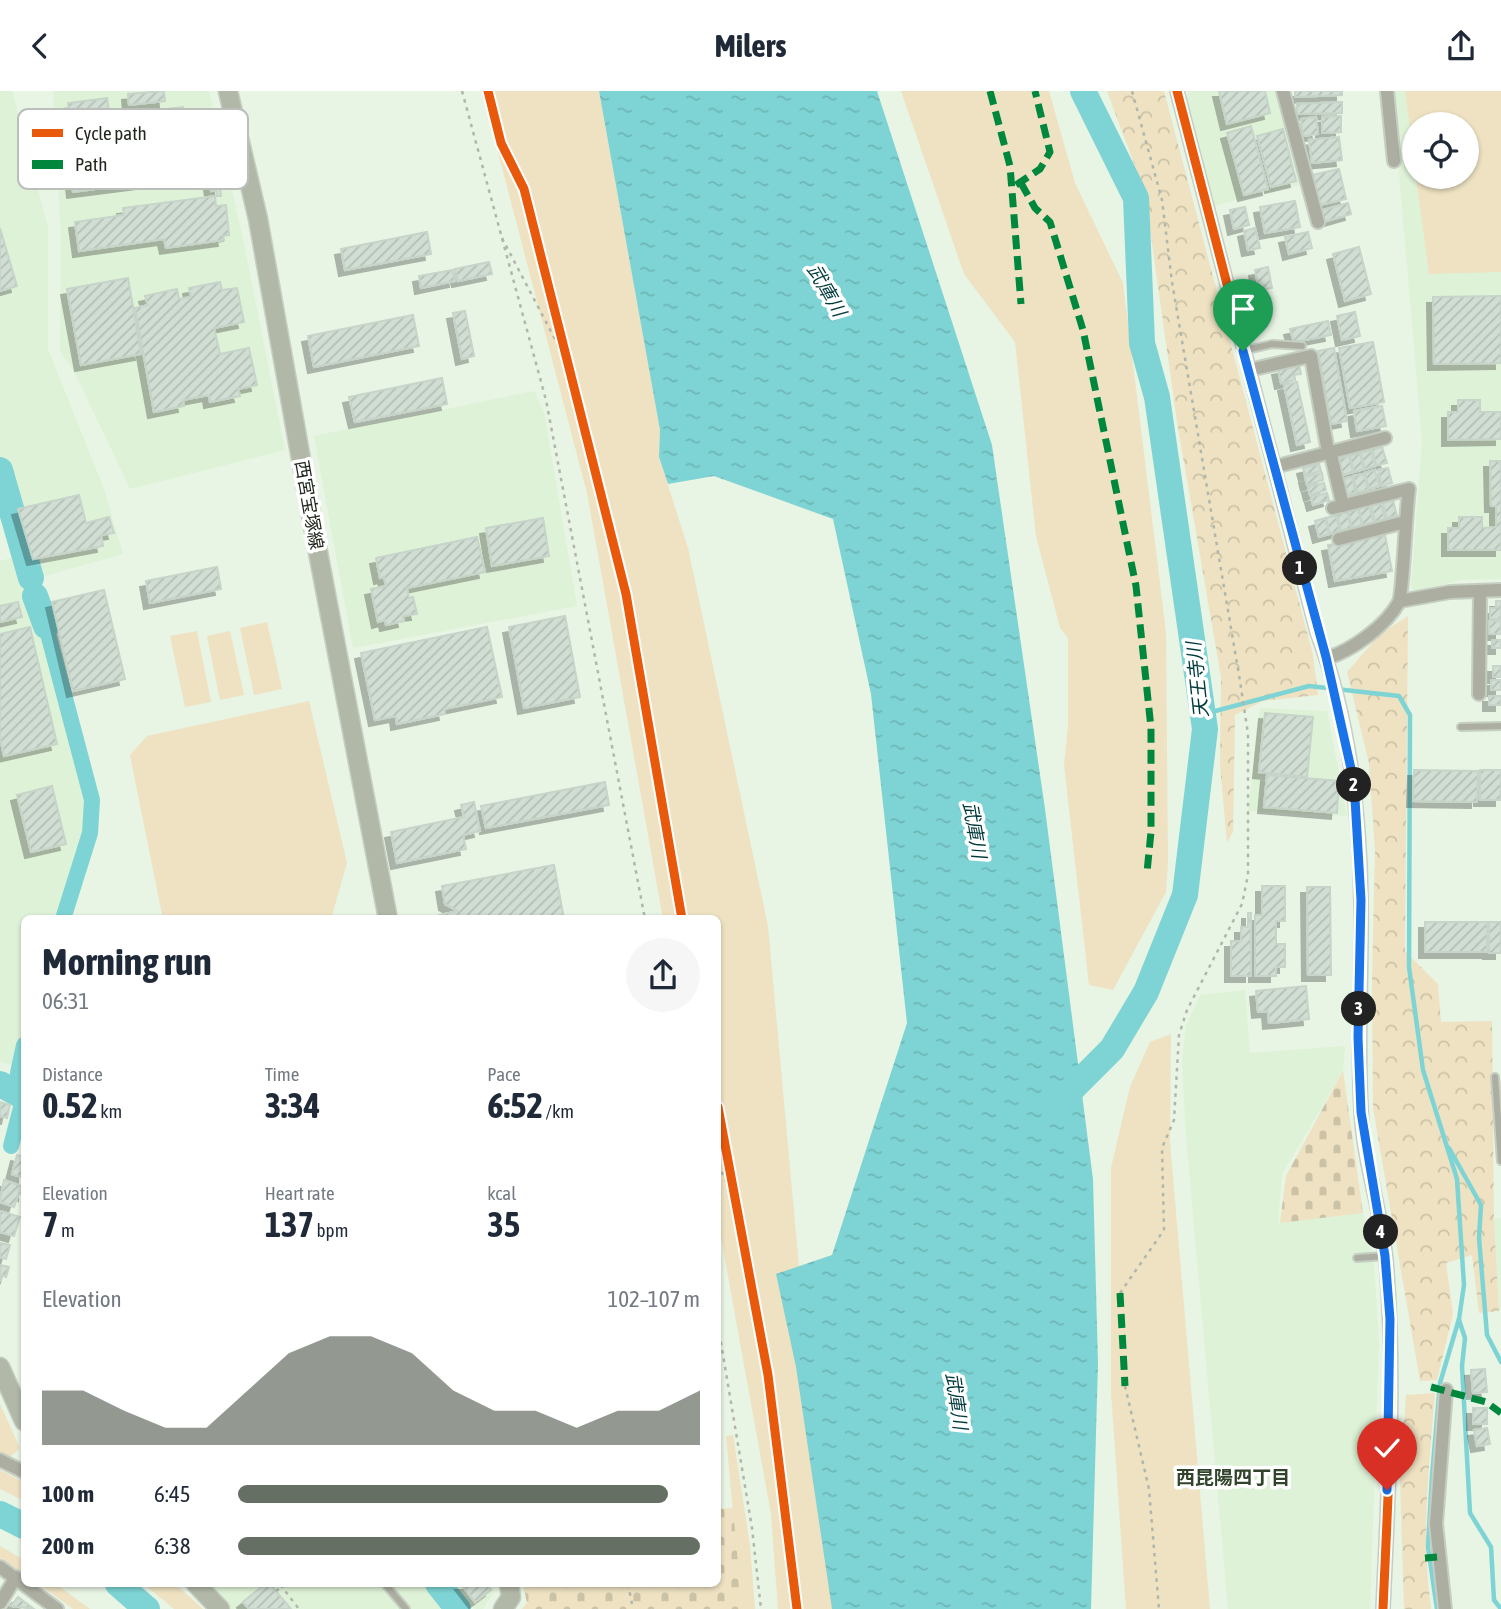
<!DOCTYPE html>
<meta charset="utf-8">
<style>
body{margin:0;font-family:"Asap Condensed","Noto Sans JP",sans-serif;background:#f6f6f7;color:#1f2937;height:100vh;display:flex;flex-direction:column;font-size:26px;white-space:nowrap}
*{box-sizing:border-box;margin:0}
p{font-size:23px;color:#747a83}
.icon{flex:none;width:38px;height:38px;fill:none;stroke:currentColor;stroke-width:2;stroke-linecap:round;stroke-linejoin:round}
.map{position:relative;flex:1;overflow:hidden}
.side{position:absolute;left:21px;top:824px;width:700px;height:672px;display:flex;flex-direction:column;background:#fff;border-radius:10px;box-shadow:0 2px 5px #0004}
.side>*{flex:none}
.controls{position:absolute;left:1402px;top:21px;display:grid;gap:14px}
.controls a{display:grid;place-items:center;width:77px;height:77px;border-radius:50%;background:#fff;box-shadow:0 2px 5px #0004;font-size:35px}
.pin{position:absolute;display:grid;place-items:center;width:60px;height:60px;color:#fff;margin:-72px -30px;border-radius:50% 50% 50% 0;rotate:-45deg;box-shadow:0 0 7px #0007}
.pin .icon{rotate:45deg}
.km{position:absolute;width:35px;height:35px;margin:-18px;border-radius:50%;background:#222;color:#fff;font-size:19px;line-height:35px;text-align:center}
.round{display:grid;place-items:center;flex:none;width:74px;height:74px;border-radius:37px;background:#f6f6f7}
.head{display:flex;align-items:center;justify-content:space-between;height:119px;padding:0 21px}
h1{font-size:38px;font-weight:700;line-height:52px}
.metrics{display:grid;grid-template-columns:repeat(3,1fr);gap:10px;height:119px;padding:7px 21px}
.metrics div{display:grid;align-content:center}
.metrics b{font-size:35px;font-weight:700}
.metrics small{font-size:19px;font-weight:400}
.metrics p{font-size:19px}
.chart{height:196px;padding:14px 21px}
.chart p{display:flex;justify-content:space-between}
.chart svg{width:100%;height:126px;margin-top:7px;fill:#666f63;opacity:.7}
ul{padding:0 21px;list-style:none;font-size:23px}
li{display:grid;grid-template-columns:112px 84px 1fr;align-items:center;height:52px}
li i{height:18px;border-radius:9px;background:#666f63}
header{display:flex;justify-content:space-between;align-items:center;height:91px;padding:0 21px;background:#fff;font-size:32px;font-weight:700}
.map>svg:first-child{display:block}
</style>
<header><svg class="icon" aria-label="back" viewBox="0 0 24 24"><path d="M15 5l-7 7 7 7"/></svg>Milers<svg class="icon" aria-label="share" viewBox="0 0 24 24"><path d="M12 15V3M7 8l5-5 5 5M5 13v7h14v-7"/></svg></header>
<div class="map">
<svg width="1501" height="1518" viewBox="0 0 1501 1518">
<defs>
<pattern id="forest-crowns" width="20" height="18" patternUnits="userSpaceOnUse" patternTransform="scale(1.75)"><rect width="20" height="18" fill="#eee2c2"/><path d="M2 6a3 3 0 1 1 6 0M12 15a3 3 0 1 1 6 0" fill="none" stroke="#ccc2a6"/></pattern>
<pattern id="cemetery-stones" width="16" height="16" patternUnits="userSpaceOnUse" patternTransform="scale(1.75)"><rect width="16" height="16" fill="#eee2c2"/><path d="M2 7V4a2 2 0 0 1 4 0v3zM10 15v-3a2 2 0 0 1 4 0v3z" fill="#ccc2a6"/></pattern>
<pattern id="water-ripples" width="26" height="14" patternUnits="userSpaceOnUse" patternTransform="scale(1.75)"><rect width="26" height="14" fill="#7ed4d4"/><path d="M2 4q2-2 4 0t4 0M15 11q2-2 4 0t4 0" fill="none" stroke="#6db6b6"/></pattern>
<pattern id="building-hatch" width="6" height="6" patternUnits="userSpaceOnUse" patternTransform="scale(1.75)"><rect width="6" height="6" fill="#d1ded3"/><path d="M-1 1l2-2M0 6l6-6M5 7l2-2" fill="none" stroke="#b3beb5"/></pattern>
<filter id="shadow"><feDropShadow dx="-6" dy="6" stdDeviation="0" flood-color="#0004"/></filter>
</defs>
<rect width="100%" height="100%" fill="#e8f4e4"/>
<g fill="#def2d7" fill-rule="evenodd">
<polygon points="0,0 12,0 48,137 48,258 104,398 123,463 34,488 4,380 0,381"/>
<polygon points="53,0 209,0 243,148 285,359 130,398 75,282 60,260 61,146"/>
<polygon points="1188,0 1279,0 1302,93 1213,115 1186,12"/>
<path d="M 1392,0 L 1501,0 L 1501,488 L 1460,489 L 1416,501 L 1411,495 L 1422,350 ZM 1414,33 L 1466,33 L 1466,86 L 1414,86 Z"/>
<polygon points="534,300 544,321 577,515 353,557 314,345"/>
<polygon points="15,466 33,507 88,727 56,828 24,828 24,976 0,971 0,470"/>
<polygon points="1260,617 1327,620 1347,725 1248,720"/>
<polygon points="1245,899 1250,962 1345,955 1343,980 1282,1083 1278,1132 1363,1122 1374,1172 1379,1253 1370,1518 1228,1518 1186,1046 1182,968 1186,935 1200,904"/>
<polygon points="1501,1127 1501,1219 1499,1220 1494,1128"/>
<polygon points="208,1493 424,1493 446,1518 231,1518"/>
<polygon points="454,1493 493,1493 494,1500 483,1518 475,1518"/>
</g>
<g fill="#eee2c2">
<polygon points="482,0 599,0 660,339 659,366 688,457 768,835 800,1187 854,1518 778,1518 771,1423 718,1130 718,828 663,828 587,402"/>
<polygon points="901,0 1049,0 1075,92 1123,192 1166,541 1168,770 1166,801 1113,899 1089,894 1064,674 1068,634 1068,547 1060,537 1036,445 1015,251 964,183"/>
<polygon points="1405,0 1501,0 1501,181 1429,183 1416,86 1466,86 1466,33 1414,33 1414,67"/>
<polygon points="267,531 282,598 254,604 240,537"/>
<polygon points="197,540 211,611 185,616 170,545"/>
<polygon points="230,540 244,604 220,609 207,545"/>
<polygon points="309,610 347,772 331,828 163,828 130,664 147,645"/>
<polygon points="1171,943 1170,1051 1210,1518 1126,1518 1111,1301 1111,1077 1130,996 1150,951"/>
<polygon points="0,1313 20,1357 9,1367 0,1363"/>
<polygon points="733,1344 750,1454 755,1518 742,1518 726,1345"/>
<polygon points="0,1379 24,1391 24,1410 0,1398"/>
<polygon points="0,1455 24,1469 24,1483 0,1467"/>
<polygon points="39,1493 56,1493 90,1518 73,1518"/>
<polygon points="144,1493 175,1493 203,1518 174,1518"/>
</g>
<g fill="url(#forest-crowns)">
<polygon points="1107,0 1164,0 1313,564 1318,604 1263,610 1235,624 1233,741 1227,752 1220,674 1221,586 1177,331 1145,102"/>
<polygon points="1408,525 1405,860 1438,893 1441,931 1492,930 1494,1128 1499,1220 1479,1222 1472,1164 1446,1172 1453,1223 1437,1289 1420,1290 1373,1017 1372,888 1375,759 1369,672 1347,581 1380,543"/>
<path d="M 1435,1302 C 1429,1375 1421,1446 1431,1518 L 1404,1518 L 1400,1388 L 1406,1304 Z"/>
</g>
<g fill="url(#cemetery-stones)">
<polygon points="1343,980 1363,1122 1280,1132 1286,1085"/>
<polygon points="733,1417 742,1518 522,1518 527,1512 523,1493 718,1493 718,1418"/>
</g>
<polygon fill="url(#water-ripples)" points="599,0 877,0 992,354 1045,718 1093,1088 1098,1272 1091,1518 832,1518 796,1276 776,1183 832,1164 907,932 871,603 833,428 714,385 668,393 659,366 660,339"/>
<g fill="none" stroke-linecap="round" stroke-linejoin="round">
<g stroke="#7ed4d4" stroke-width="4.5">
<polyline points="1204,623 1309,595 1399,605 1410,624 1409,876 1423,979 1457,1088 1464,1194 1459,1228 1440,1292 1432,1385 1428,1456 1437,1518"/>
<polyline points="1449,1057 1481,1114 1479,1147 1487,1244 1501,1271"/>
<polyline points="1459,1229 1465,1247 1462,1275 1470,1422 1491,1456 1494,1509 1501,1518"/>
</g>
<g stroke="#7ed4d4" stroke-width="16">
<polyline points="46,535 92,709 90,742 63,828"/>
<polyline points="11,1055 24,1005 18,982 24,954"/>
</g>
<g stroke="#7ed4d4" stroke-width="26">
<polyline points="0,379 31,487"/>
<polyline points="35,505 46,535"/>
<polyline points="0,993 24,1006"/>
<polyline points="1055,1015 1112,958 1146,901 1185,804 1205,638 1157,306 1142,252 1136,107 1083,0"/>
<polyline points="0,1423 24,1435"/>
<polyline points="118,1493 147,1518"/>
<polyline points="438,1493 458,1518"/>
</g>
</g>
<g fill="url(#building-hatch)" stroke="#c6d4c9" stroke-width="2" filter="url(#shadow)">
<polygon points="164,0 165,10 129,14 128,3"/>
<polygon points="1219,0 1265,0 1270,22 1227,33"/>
<polygon points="1295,0 1342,0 1342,4 1295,6"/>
<polygon points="107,7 109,20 70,25 68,12"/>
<polygon points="1342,11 1342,22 1297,23 1297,13"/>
<polygon points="183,16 189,31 178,32 179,36 75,48 73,29"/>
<polygon points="1341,25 1341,41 1322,42 1322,26"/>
<polygon points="1316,26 1318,43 1303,45 1301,28"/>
<polygon points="1251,35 1268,98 1244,104 1227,42"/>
<polygon points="1283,38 1296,90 1271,96 1257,45"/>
<polygon points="1339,46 1342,69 1312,72 1309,49"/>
<polygon points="213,62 216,65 221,105 217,105 216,99 211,100 206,63"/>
<polygon points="203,63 206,84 73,101 71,80"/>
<polygon points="1339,78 1346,108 1319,114 1312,84"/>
<polygon points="215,105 216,115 226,114 229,144 223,145 224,149 166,157 164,148 79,160 75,131 124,124 123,117"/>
<polygon points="1295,110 1300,136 1265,142 1260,116"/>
<polygon points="1348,112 1351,123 1323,131 1320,120"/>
<polygon points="1245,116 1249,134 1234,138 1230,119"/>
<polygon points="0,137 17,195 0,200"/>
<polygon points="1255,137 1260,157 1248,159 1244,140"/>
<polygon points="427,141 431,163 345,179 341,158"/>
<polygon points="1308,141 1312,157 1289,163 1285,146"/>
<polygon points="1359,156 1371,203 1345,210 1333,163"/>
<polygon points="489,171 492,183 458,190 455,178"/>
<polygon points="1268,176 1272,197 1259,199 1255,179"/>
<polygon points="453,179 455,190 421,197 419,185"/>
<polygon points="128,187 141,263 81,274 67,198"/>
<polygon points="220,191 222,199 237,197 244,231 214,237 220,263 249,257 257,294 238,298 240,305 210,311 209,304 183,309 184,315 154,321 135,217 148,214 145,205 177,198 179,208 191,206 189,197"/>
<polygon points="1501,205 1501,272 1434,273 1433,206"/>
<polygon points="465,220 474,265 462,268 453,222"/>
<polygon points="1355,221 1360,245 1342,249 1337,225"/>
<polygon points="413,224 419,255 314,276 308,245"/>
<polygon points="1328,230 1331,244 1294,251 1290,238"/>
<polygon points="1373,251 1384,311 1350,317 1339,257"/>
<polygon points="1334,257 1347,330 1331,333 1318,260"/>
<polygon points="1299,274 1301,283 1294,284 1295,289 1281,292 1278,278"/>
<polygon points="442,287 447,313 355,331 349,306"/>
<polygon points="1297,291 1310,351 1297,354 1284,294"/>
<polygon points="1458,309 1480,309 1480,321 1501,321 1501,348 1448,349 1448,321 1458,321"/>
<polygon points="1382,315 1386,335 1357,340 1354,320"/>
<polygon points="1382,356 1387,372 1376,374 1372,358"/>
<polygon points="1371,359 1375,375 1365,378 1361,362"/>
<polygon points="1360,362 1364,378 1354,381 1350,365"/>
<polygon points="1349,365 1353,381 1343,384 1338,368"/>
<polygon points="1490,370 1501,370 1501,459 1448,459 1448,437 1459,437 1459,426 1482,426 1482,437 1496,436 1496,415 1491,415"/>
<polygon points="1319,373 1321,380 1305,384 1303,377"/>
<polygon points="1388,377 1392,392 1382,395 1378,379"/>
<polygon points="1375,379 1379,395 1369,398 1365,382"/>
<polygon points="1322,382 1323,389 1307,394 1305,386"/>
<polygon points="1364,383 1368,399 1357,401 1353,385"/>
<polygon points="1352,386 1356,402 1346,404 1342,388"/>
<polygon points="1324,392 1326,399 1310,404 1308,396"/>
<polygon points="1327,402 1329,409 1313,414 1311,406"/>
<polygon points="79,404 86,432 109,426 114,442 101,444 103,455 33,468 18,418"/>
<polygon points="1393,409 1397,425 1387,427 1383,412"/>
<polygon points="1381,412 1385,428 1375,431 1371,415"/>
<polygon points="1369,415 1374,431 1363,434 1359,418"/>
<polygon points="1358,418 1362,434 1352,437 1348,421"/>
<polygon points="1347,421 1351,437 1341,440 1337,424"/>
<polygon points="1336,424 1340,440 1330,443 1326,427"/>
<polygon points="543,427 549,465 492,475 486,437"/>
<polygon points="1325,427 1329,443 1319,446 1315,430"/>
<polygon points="1385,444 1392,480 1335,490 1328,454"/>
<polygon points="477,446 485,481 407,497 409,507 413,506 417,523 403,525 404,530 386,534 385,529 378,531 371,498 386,495 384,486 380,487 376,467"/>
<polygon points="217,476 221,498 150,512 146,490"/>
<polygon points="104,499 125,588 73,600 52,511"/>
<polygon points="1496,510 1501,510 1501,528 1490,528 1490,517 1496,517"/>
<polygon points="18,511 22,526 0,531 0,515"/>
<polygon points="565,525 580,606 524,617 509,536"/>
<rect x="1489" y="530" width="12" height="13"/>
<polygon points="30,536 57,653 4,665 0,647 0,543"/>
<polygon points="487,536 502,606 444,618 445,623 397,633 396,625 375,629 361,562"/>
<rect x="1492" y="549" width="9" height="8"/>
<rect x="1493" y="575" width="8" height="11"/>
<rect x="1491" y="589" width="10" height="10"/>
<rect x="1489" y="605" width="12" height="9"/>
<polygon points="1265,622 1313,626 1307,686 1259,681"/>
<polygon points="1414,679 1478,680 1477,711 1413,710"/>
<rect x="1480" y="679" width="21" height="30"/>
<polygon points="1267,684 1339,690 1337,722 1264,716"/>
<polygon points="605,691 609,714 486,737 481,715"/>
<polygon points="52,695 66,753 31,761 17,704"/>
<polygon points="474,711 480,740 463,744 466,758 397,772 391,741 464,726 461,714"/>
<polygon points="554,774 564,828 438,828 439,824 458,820 445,813 442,795"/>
<polygon points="1262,795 1285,795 1285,830 1276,830 1276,853 1285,853 1285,876 1276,876 1276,885 1255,885 1255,824 1262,824"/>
<polygon points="1307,796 1330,796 1331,884 1308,884"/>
<polygon points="1248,822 1251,822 1251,885 1231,885 1231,850 1241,850 1241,836 1248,836"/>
<rect x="1425" y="831" width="62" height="30"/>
<rect x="1489" y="831" width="12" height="31"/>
<polygon points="1306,895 1309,928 1269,932 1268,920 1258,921 1256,900"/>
<polygon points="0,1011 10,1014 7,1027 0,1025"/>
<polygon points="17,1064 24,1066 24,1087 12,1083"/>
<polygon points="4,1089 24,1096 24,1104 19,1102 14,1116 0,1111"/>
<polygon points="0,1120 20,1126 14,1145 0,1141"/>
<polygon points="0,1152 10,1154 6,1168 0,1166"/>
<polygon points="0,1174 9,1176 6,1186 2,1184 0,1190"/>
<polygon points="1485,1278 1487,1301 1473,1302 1471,1279"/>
<rect x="1473" y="1317" width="14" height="16"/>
<polygon points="1487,1337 1490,1353 1477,1355 1474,1339"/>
<polygon points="265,1493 270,1493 291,1518 249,1518 243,1511"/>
<polygon points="461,1493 487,1493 491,1499 475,1511"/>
<polygon points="18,1506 34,1518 11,1515"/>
</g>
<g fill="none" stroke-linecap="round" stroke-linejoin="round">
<defs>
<g id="lane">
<polyline points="1243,260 1272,253 1302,255"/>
<polyline points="1461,636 1501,635"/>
<polyline points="1495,986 1501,1070"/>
<polyline points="1357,1167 1385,1165"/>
<polyline points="385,1493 406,1518"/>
</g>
<g id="street">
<path d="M 1177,0 L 1317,541 C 1349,627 1360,720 1361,811 C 1362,880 1357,949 1361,1018 C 1363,1068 1381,1118 1386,1169 C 1396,1285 1388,1402 1383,1518"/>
<polyline points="1283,0 1318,131"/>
<polyline points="1387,0 1394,70"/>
<polyline points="1249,279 1311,265 1328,361"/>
<polyline points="1330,360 1343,415"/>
<polyline points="1274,376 1385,347"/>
<polyline points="1339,448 1405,431"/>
<polyline points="1400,510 1450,501 1501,499"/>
<path d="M 1327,567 C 1351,560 1386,535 1399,511 C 1403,502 1406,416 1409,398 L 1333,417"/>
<polyline points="1479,603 1480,500"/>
<polyline points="0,1369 24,1381"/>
<polyline points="0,1476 57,1518"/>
<polyline points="0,1512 16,1486"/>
<polyline points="1445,1518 1436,1433 1446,1299"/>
</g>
<g id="secondary">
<polyline points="228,0 258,128 313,435 388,828"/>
<polyline points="0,1276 24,1330"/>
<polyline points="196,1493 220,1518"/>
<polyline points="503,1518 511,1506 509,1493"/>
</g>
</defs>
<use href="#lane" stroke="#c5cec2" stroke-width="10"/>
<use href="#street" stroke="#c5cec2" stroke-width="16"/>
<use href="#secondary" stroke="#c5cec2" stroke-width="21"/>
<g stroke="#b1b6aa" stroke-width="2.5" stroke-dasharray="3.5 5" stroke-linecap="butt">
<polyline points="462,0 546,309 645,828"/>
<polyline points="502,147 568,273"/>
<polyline points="718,1073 737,1113"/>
<polyline points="1120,1202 1164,1139 1162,1057 1174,1029 1179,944 1187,919 1242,813 1248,784 1248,643 1240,590 1172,191 1162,109 1132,0"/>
<polyline points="718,1234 752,1437 761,1518"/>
<polyline points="1125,1295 1149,1398 1159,1518"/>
<polyline points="628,1493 633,1518"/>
<polyline points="284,1494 282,1496 299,1518"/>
<polyline points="276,1500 282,1496"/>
</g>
<use href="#lane" stroke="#acaea1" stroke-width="6"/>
<use href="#street" stroke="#acaea1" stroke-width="12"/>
<use href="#secondary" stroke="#b2b8a8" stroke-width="18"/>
<g stroke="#00873e" stroke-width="7" stroke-dasharray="14 7" stroke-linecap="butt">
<polyline points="990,0 1010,75 1021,213"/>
<polyline points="1021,92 1035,117 1050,131 1083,239 1136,495 1151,637 1151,741 1147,781"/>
<polyline points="1016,94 1040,78 1050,61 1035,0"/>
<polyline points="1120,1202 1125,1295"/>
<polyline points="1431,1296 1486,1311 1501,1322"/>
<polyline points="1425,1467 1437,1466"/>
</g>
<defs>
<g id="cycleway">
<polyline points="488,0 501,52 524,98 626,503 682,828"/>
<path d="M 1177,0 L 1317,541 C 1349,627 1360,720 1361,811 C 1362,880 1357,949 1361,1018 C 1363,1068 1381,1118 1386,1169 C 1396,1285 1388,1402 1383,1518"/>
<polyline points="718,1016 768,1284 797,1518"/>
</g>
</defs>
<use href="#cycleway" stroke="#fff" stroke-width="13"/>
<use href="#cycleway" stroke="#e8590c" stroke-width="9"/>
</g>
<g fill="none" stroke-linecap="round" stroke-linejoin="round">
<defs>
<polyline id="route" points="1243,260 1326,566 1354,691 1361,809 1358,946 1361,1021 1385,1165 1390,1228 1387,1399"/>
</defs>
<use href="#route" stroke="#fff" stroke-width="14"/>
<use href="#route" stroke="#1a73e8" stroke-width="9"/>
</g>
<g text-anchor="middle" stroke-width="7" stroke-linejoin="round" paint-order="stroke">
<g font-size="18" fill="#20281d" stroke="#fff">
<text transform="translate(309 414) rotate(80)" y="6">西宮宝塚線</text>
</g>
<g font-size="19" font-style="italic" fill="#003a3c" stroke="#fff">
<text transform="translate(827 199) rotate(60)" y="7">武庫川</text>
<text transform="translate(1197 589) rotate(-96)" y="7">天王寺川</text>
<text transform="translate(975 739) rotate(80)" y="7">武庫川</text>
<text transform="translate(957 1310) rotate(82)" y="7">武庫川</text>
</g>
<g font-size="19" font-weight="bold" fill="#31432b" stroke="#fff">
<text x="1233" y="1393">西昆陽四丁目</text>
</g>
</g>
<rect x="18" y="18" width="230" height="80" rx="10" fill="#fff" stroke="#bcbebb" stroke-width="2"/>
<rect x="32" y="38" width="31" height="8" fill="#e8590c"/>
<rect x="32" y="69" width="31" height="9" fill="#00873e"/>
<g font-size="19" fill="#20281d">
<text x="75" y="49">Cycle path</text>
<text x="75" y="80">Path</text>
</g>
</svg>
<div class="controls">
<a><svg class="icon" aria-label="locate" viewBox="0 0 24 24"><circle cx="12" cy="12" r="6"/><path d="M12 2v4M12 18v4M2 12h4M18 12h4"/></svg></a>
</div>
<div class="pin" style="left:1243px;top:260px;background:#1e9e55"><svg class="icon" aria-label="arrive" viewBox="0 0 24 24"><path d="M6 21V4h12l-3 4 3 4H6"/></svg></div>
<div class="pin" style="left:1387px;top:1399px;background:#d93025"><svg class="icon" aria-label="check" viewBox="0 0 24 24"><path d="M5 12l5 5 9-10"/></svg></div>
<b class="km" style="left:1300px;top:477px">1</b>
<b class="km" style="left:1354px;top:694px">2</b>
<b class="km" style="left:1359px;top:918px">3</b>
<b class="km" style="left:1381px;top:1141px">4</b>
<section class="side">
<div class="head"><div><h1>Morning run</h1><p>06:31</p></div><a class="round"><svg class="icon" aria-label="share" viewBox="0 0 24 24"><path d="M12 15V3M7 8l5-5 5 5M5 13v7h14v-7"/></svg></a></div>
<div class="metrics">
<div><p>Distance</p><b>0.52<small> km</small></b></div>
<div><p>Time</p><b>3:34</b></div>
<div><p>Pace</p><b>6:52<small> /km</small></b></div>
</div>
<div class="metrics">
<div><p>Elevation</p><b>7<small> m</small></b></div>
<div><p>Heart rate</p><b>137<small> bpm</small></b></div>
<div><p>kcal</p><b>35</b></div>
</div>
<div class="chart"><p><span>Elevation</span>102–107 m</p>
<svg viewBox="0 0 160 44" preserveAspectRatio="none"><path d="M0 44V25L10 25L20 32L30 38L40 38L50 25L60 12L70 6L80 6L90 12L100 25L110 32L120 32L130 38L140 32L150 32L160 25V44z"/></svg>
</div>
<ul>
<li><b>100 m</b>6:45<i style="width:93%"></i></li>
<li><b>200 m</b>6:38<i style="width:100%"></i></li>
</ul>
</section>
</div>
